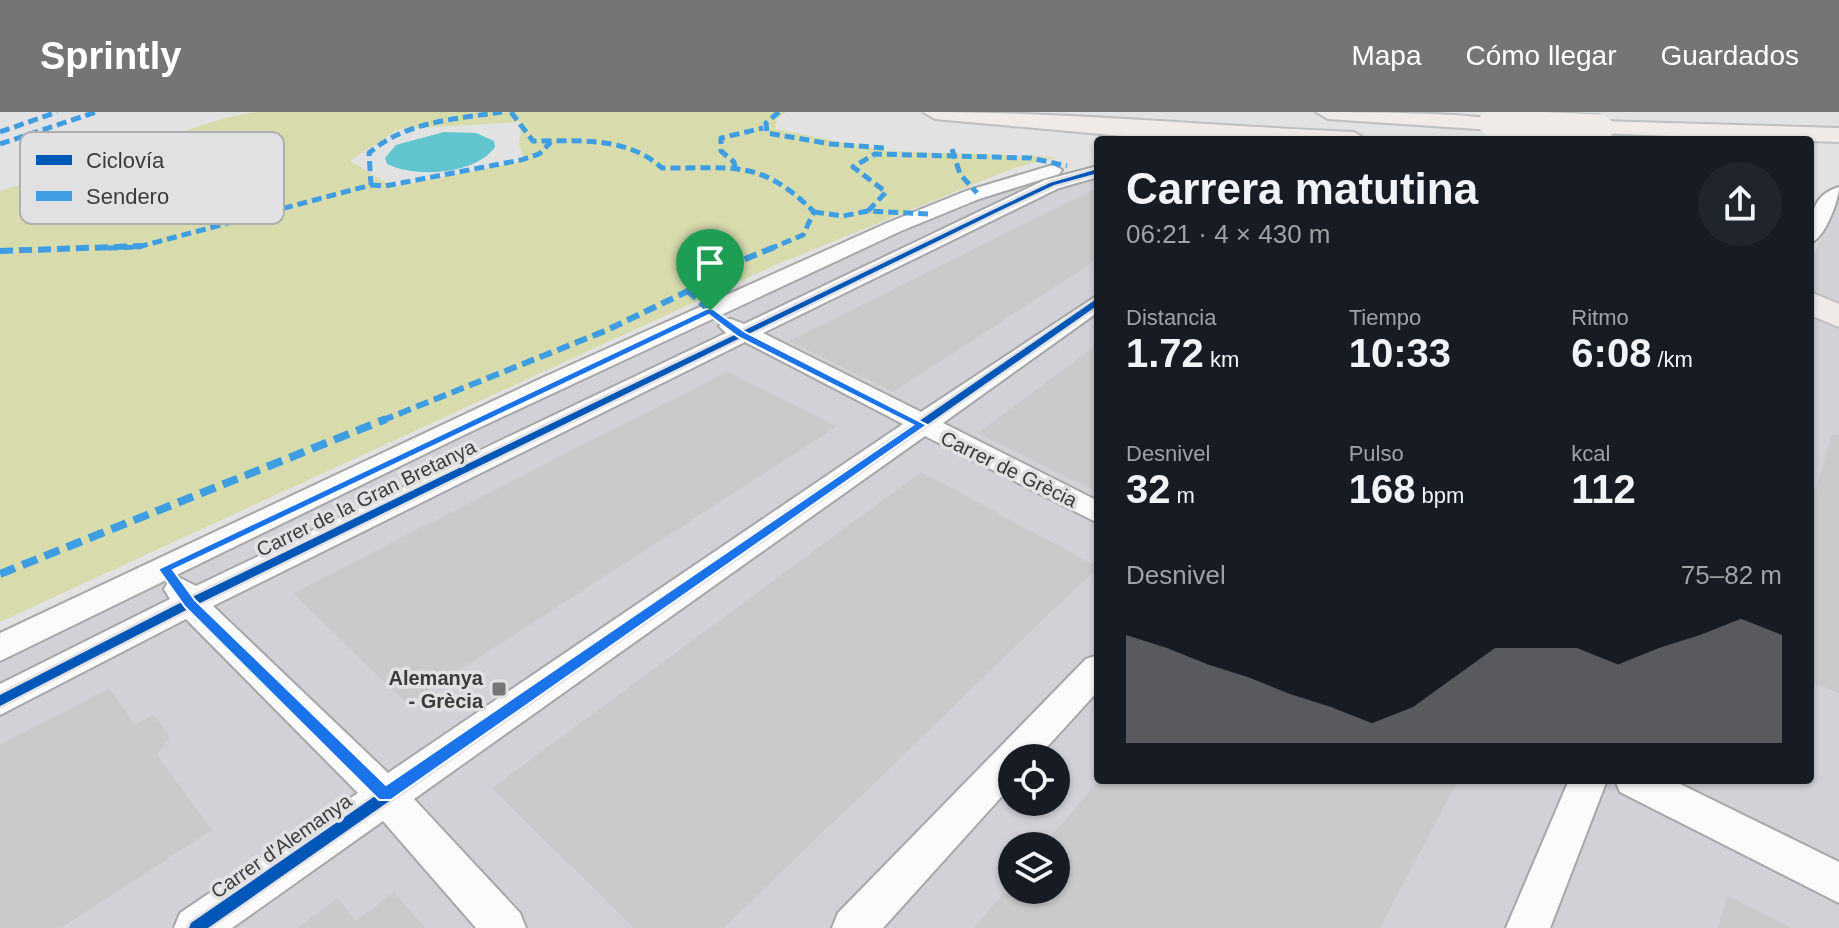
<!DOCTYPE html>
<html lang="es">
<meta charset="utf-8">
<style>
body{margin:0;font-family:Arial,sans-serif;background:#20242c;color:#f1f3f6;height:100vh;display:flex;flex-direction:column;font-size:30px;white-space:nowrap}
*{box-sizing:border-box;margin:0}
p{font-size:26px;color:#9ea1a6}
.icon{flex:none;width:44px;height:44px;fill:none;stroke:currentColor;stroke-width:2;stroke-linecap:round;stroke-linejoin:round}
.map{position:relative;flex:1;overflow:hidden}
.details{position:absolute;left:1094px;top:24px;width:720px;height:648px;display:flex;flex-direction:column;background:#171b24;border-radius:8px;box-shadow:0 2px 6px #0004}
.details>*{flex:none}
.buttons{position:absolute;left:998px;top:632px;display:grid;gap:16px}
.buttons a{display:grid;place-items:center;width:72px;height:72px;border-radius:50%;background:#171b24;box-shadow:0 2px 6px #0004;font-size:40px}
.pin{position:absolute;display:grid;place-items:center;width:68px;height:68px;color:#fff;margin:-82px -34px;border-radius:50% 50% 50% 0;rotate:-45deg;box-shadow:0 0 8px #0007}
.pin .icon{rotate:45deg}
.round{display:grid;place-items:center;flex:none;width:84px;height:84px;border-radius:42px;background:#20242c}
.head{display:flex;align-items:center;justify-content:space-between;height:136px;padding:0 32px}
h1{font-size:44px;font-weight:700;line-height:60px}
.metrics{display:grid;grid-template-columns:repeat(3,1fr);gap:12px;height:136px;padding:8px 32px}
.metrics div{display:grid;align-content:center}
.metrics b{font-size:40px;font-weight:700}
.metrics small{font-size:22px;font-weight:400}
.metrics p{font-size:22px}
.chart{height:224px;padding:16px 32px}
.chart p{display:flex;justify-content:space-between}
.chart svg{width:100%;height:144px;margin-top:8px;fill:#757576;opacity:.7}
header{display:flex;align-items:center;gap:48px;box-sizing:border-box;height:112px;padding:0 40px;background:#757576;color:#fff}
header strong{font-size:38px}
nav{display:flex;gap:44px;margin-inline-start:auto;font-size:28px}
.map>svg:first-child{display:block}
</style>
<header>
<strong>Sprintly</strong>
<nav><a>Mapa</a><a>Cómo llegar</a><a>Guardados</a></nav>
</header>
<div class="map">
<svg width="1839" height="816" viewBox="0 0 1839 816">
<rect width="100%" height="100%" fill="#e2e2e3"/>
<path fill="#d1d1d7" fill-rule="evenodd" d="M 1098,53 L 1098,668 L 1810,668 L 1810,150 L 1839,87 L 1839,816 L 0,816 L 0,536 L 1001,75 ZM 1012,646 L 1056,646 L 1056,690 L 1012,690 ZM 1012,734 L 1056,734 L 1056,778 L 1012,778 Z"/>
<path fill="#d8dcad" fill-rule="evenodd" d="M 256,0 L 786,0 L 777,7 L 775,17 L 888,39 L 1059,45 L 1014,56 L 773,154 L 0,510 L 0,79 L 228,5 ZM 522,10 L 519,31 L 524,49 L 394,75 L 350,49 L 399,17 Z"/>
<path fill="#60c5ce" d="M 444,20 L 476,21 L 494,29 L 495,35 C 475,63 416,66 387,52 L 385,46 L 396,33 Z"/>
<g fill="#cbcacb">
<polygon points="1098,76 1098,147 893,280 788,229"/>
<polygon points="1098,232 1098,380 978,321 1010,297"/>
<polygon points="728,259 836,315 407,592 293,481"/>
<polygon points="1832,322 1839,323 1839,581 1810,569 1810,374 1816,377"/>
<polygon points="921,360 1098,455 724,816 633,816 492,676"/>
<polygon points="109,576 135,613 153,602 170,625 157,643 212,718 61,816 0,816 0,633"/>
<polygon points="1099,668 1458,668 1380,816 974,816 1012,771 1012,778 1056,778 1056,734 1043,734"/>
<polygon points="394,780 425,816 297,816 338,786 356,809"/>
<polygon points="1727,783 1791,816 1718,816"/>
</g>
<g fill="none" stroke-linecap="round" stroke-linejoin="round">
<defs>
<g id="street">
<polygon points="1053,53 1062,58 1059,62 979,87 901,119 470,320 0,549 0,521 544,265 887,111 966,79"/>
<path d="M 1098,54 L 1098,65 L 1059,76 L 763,221 L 921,300 L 1098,183 L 1098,200 L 943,311 L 1098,389 L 1098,411 L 925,324 L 414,687 L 520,801 L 526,816 L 476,816 L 383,709 L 232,816 L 174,816 L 180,801 L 358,681 L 186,507 L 0,603 L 0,572 L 170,487 L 164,477 L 169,469 L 180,466 L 196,474 L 726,221 L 719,214 L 723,209 L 731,207 L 744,212 L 1045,68 ZM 745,230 L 903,312 L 388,661 L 213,494 Z"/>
<path d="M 1839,75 C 1839,88 1824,128 1810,131 C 1810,106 1811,83 1839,75 Z"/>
<polygon points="1098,543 1098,579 1037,646 1012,646 1012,673 883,816 832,816 838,801 1086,547"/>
<polygon points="1569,668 1607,668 1550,816 1506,816"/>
<polygon points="1615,668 1672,668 1839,750 1839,791 1620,680"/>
</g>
<g id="highway">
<path d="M 923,0 C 1066,0 1211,14 1354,20 L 1367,28 L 1123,24 L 935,7 Z"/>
<path d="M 1316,0 C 1344,0 1493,0 1504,11 L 1492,18 L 1328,7 Z"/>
<polygon points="1600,9 1839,16 1839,30 1591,21 1588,16 1591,11"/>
<polygon points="1810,180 1839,192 1839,215 1810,203"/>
</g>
</defs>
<use href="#street" stroke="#a7a7a7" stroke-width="4"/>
<use href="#highway" stroke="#bfbfbf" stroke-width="4"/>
<use href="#street" fill="#fbfbfb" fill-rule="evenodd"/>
<use href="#highway" fill="#f0ebe9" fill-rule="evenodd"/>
<defs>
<polyline id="highway-bridge" points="1492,11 1600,16"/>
</defs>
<use href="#highway-bridge" stroke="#bfbfbf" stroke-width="29" stroke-linecap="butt"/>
<use href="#highway-bridge" stroke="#f0ebe9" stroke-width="27"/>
<g stroke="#3f9ee2" stroke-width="5" stroke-dasharray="10 5" stroke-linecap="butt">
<path d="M 511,0 L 533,29 C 578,29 627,24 662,56 C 733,57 760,46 814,100 L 803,123 L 772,136"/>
<polyline points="779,0 766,11 767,21 831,32 885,36"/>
<polyline points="0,20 57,0"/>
<polyline points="0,32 96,0"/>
<polyline points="952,37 960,62 977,81"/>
<polyline points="735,56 734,50 721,39 721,26 763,16"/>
<polyline points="371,73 385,74 521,48 539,42 551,30"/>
<polyline points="868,99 886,80 853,55 875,42 1031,46 1067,54"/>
<polyline points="814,100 843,104 868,99 928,102"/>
<path d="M 108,136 L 138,135 L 371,73 L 369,41 C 406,9 456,7 502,0"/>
</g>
<g stroke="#3f9ee2" stroke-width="6" stroke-dasharray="13 6" stroke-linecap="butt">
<polyline points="0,139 142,134"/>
<polyline points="710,199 688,179 716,159 777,134"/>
<polyline points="381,309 605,219 688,179"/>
</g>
<polyline stroke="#3f9ee2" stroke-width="8" stroke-dasharray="16 8" stroke-linecap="butt" points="0,462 386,307"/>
<defs>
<g id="cycleway">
<polygon points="1098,57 1098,61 1054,73 997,100 194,494 0,594 0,583 186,488 993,98 1050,71"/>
<polygon points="1095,188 1098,188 1098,193 208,816 189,816 191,811"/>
</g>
</defs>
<use href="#cycleway" stroke="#e1e1e4" stroke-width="5"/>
<use href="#cycleway" fill="#0057b8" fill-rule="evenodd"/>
</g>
<path fill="#1a73e8" stroke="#fff" stroke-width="2" fill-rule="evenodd" d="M 706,197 L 713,197 L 745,220 L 927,313 L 391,688 L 379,688 L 185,495 L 158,457 ZM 709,203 L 738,225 L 913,313 L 386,673 L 195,488 L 173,458 Z"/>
<rect fill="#757576" stroke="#e1e1e4" stroke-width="3" x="491" y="569" width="16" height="16" rx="4"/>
<g text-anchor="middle" stroke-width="7" stroke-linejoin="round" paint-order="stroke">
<g font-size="20" fill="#3b3b3c" stroke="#e1e1e4">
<text transform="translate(1009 357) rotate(26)" y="7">Carrer de Grècia</text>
<text transform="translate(366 386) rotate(-26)" y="7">Carrer de la Gran Bretanya</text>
<text transform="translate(281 734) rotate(-35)" y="7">Carrer d'Alemanya</text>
</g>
<g font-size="20" font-weight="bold" fill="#3b3b3c" stroke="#e1e1e4" text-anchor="end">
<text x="483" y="573">Alemanya<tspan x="483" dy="23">- Grècia</tspan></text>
</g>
</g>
<rect x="20" y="20" width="264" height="92" rx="12" fill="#e1e1e4" stroke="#afafb2" stroke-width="2"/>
<rect x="36" y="43" width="36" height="10" fill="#0057b8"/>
<rect x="36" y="79" width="36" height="10" fill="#3f9ee2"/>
<g font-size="22" fill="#3b3b3c">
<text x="86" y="56">Ciclovía</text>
<text x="86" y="92">Sendero</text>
</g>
</svg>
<div class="buttons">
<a><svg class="icon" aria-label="locate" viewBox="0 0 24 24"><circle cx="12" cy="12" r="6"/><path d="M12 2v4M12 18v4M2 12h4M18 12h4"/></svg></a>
<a><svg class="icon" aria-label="layers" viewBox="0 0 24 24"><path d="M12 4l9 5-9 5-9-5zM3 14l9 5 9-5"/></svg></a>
</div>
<div class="pin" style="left:710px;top:199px;background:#1e9e55"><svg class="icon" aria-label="arrive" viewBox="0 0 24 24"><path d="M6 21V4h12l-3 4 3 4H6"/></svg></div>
<section class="details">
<div class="head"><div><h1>Carrera matutina</h1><p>06:21 · 4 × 430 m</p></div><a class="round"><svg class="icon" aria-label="share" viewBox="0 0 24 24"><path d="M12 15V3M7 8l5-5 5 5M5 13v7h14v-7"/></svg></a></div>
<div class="metrics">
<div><p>Distancia</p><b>1.72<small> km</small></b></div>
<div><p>Tiempo</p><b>10:33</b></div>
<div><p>Ritmo</p><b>6:08<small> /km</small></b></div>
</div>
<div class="metrics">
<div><p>Desnivel</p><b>32<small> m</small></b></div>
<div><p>Pulso</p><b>168<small> bpm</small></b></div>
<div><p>kcal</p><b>112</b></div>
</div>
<div class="chart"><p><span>Desnivel</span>75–82 m</p>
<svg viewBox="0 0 160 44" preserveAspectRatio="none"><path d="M0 44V11L10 15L20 20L30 24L40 29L50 33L60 38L70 33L80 24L90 15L100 15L110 15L120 20L130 15L140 11L150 6L160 11V44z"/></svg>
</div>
</section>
</div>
